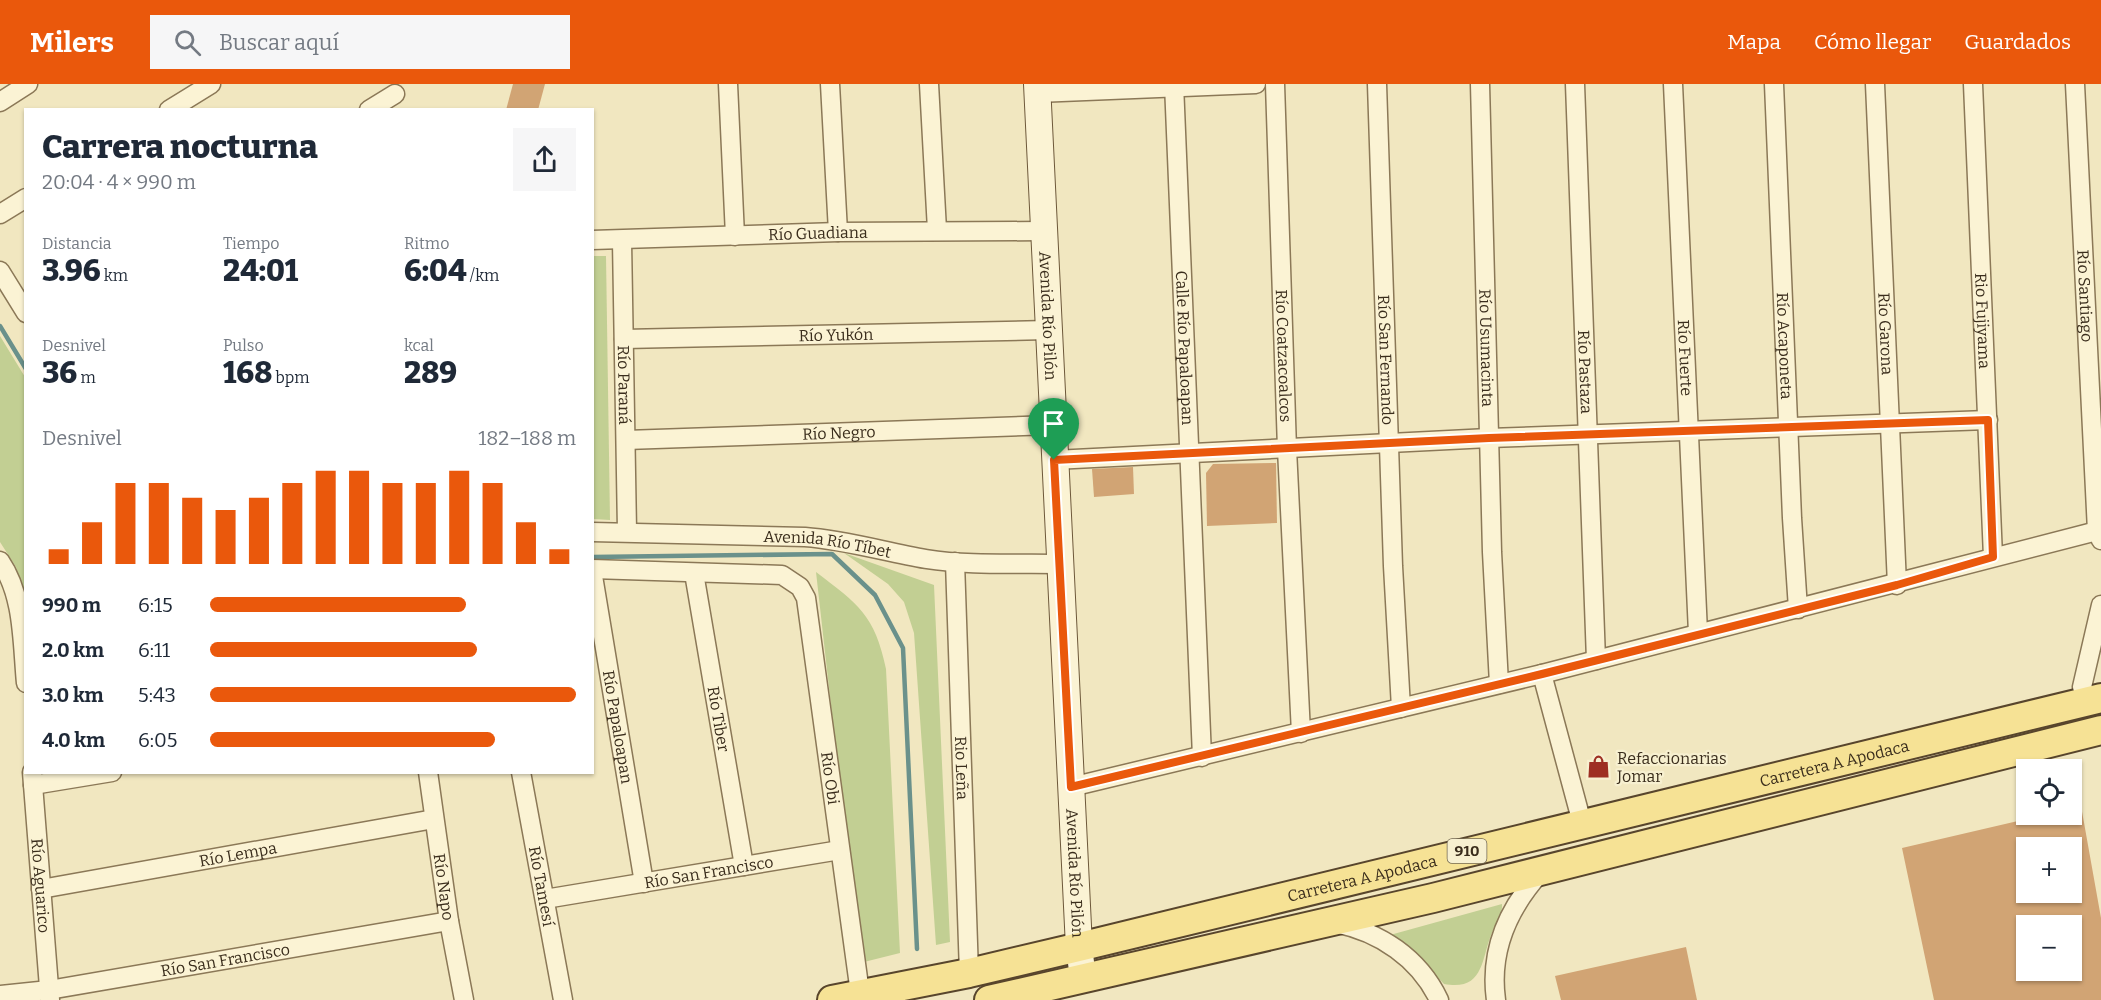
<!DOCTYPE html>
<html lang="es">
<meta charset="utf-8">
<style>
body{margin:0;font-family:Bitter,serif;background:#f6f6f7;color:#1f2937;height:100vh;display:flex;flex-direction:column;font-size:22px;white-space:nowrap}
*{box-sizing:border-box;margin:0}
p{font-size:20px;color:#747a83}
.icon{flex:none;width:33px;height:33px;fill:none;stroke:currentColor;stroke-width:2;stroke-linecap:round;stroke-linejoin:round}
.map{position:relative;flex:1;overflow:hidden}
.drawer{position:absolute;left:24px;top:24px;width:570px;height:666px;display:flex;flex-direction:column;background:#fff;border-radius:0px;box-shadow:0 2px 4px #0004}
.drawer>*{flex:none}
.buttons{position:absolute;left:2016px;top:675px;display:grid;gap:12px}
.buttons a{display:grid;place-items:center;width:66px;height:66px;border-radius:0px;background:#fff;box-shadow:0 2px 4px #0004;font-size:30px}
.pin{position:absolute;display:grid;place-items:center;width:51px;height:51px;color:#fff;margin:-62px -26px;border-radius:50% 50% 50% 0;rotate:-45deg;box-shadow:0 0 6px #0007}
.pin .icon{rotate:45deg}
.round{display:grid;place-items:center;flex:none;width:63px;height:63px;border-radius:0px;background:#f6f6f7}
.overview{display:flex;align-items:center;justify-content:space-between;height:102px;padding:0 18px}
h1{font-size:33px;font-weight:800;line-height:45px}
.stats{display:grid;grid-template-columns:repeat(3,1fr);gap:9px;height:102px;padding:6px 18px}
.stats div{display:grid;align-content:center}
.stats b{font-size:30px;font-weight:800}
.stats small{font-size:16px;font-weight:400}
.stats p{font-size:16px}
.chart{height:168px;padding:12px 18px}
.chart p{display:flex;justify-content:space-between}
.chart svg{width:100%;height:108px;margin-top:6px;stroke:#ea580c;stroke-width:6}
ul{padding:0 18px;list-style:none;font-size:20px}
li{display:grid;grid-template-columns:96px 72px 1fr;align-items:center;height:45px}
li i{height:15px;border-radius:8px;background:#ea580c}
header{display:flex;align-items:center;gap:36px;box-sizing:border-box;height:84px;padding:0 30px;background:#ea580c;color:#fff}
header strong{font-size:28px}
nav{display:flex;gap:33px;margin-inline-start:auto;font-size:21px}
.search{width:420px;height:54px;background:#f6f6f7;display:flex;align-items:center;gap:15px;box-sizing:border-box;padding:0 21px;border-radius:0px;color:#747a83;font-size:22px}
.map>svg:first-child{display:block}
</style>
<header>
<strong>Milers</strong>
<div class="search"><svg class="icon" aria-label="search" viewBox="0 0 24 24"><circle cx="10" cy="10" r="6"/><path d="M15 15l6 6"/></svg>Buscar aquí</div>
<nav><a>Mapa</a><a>Cómo llegar</a><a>Guardados</a></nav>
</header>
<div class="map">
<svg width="2101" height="916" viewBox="0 0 2101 916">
<rect width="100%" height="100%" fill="#f1e7c0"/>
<g fill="#c2cf93">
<polygon points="593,172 606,172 610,436 593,435"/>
<polygon points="0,252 25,293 25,526 16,483 0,458"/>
<polygon points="844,469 934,501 950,858 936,861 914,549 904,518 888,500"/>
<path d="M 816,488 C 858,520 875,531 886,585 L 900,869 L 860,879 Z"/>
<path d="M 1502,820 C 1503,830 1495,841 1491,851 C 1481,878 1483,907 1444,900 L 1409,863 L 1390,851 Z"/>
</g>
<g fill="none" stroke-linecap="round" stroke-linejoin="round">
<g stroke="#6a918b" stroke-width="4.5">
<polyline points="0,242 26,285"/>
<polyline points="592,473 832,470 875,511 903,564 917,865"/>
</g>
</g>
<g fill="#d1a474" fill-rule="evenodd">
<polygon points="513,0 545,0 538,26 506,26"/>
<polygon points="1276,379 1277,439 1207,442 1206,389 1213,380"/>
<polygon points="1133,383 1134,410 1094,413 1092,385"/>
<path d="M 2078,705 L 2101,834 L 2101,916 L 1934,916 L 1902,764 L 2048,730 L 2072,730 L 2072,706 ZM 2026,764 L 2072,764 L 2072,808 L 2026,808 ZM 2026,842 L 2072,842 L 2072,886 L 2026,886 Z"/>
<polygon points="1686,863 1697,916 1561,916 1555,892"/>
</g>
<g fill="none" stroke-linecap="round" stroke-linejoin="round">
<defs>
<g id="minor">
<polyline points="728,0 735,152"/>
<polyline points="830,0 838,148"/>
<polyline points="929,0 937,146"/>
<path id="s1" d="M 1174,0 L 1202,673"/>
<path id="s2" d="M 1275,0 L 1287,365 L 1301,649"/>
<path id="s3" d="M 1377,0 L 1393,482 L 1401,624"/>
<path id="s4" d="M 1480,0 L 1492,468 L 1499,600"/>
<path id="s5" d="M 1575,0 L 1596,576"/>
<path id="s6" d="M 1673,0 L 1698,549"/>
<path id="s7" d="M 1774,0 L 1792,434 L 1798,525"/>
<path id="s8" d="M 1875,0 L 1897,501"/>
<path id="s9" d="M 1973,0 L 1993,473"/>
<path id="s10" d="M 2075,0 L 2097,447 L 2101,456"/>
<polyline points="1037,9 1256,0"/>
<polyline points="0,18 28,0"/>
<polyline points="169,26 211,0"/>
<polyline points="369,26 395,10"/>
<polyline points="0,130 26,114"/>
<path id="s11" d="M 592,156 L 838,148 L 1043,147"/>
<path id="s12" d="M 622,157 L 627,447"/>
<polyline points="0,187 26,229"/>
<path id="s13" d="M 624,255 L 1048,246"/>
<path id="s14" d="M 626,356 L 1052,341"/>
<polyline points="1054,376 1489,354 1988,336"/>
<path id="s15" d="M 592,448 L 805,453 C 846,456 885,468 926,475 C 970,482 1015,479 1059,480"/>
<path d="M 0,477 C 24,512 22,558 26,599"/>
<path id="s16" d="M 955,478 L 969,889"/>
<path id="s17" d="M 592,485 L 782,491 L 800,503 L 806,514 L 860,909"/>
<path id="s18" d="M 592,486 L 644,799"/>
<path id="s19" d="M 694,489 L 744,782"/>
<polyline points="1542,590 1582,739"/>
<polyline points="2082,603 2101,521"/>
<path id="s20" d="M 32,688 L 50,916"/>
<path id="s21" d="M 428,688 L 449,837 L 464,916"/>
<path id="s22" d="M 521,688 L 563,916"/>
<polyline points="33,701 112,688"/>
<polyline points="1071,703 1542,590 2101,446"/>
<path id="s23" d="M 41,805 L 434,735"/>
<path id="s24" d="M 545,815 L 840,766"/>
<path d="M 1335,839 C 1380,848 1419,874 1439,916"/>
<path id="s25" d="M 0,911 L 49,906 L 449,837"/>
<path d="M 1496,916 C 1489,866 1509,823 1542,787"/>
</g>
<g id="secondary">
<path id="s26" d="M 1037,0 L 1079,863 L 1083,894"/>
</g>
<g id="primary">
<path id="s27" d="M 832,916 L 969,889 L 1079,863 L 2101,614"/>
<polyline points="989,916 1433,814 2101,646"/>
</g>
</defs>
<use href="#minor" stroke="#8b7857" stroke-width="21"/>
<use href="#secondary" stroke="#6d583a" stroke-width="28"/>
<use href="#primary" stroke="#58452c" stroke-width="32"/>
<use href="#minor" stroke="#fbf3d4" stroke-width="18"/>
<use href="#secondary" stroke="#fbf3d4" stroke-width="26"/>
<use href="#primary" stroke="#f6e295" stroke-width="28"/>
</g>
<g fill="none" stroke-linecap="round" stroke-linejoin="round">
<defs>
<polygon id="route" points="1988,336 1993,473 1897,501 1542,590 1071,703 1054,376 1489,354"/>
</defs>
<use href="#route" stroke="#fff" stroke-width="12"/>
<use href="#route" stroke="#ea580c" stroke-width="8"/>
</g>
<defs>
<symbol id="shop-bare" viewBox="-9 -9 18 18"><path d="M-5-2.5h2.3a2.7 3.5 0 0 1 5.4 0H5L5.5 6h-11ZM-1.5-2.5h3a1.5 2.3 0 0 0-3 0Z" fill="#9e2f23" stroke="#f7f0d0" stroke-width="2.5" paint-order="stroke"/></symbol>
</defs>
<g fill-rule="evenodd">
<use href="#shop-bare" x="1582" y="666" width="33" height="33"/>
</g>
<g text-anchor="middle" stroke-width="4.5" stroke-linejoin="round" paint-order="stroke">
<rect fill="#f7f0d0" stroke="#736852" stroke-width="1.5" x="1447.5" y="755" width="39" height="24" rx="4.5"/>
<g font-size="15" font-weight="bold" fill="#3a2d1c">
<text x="1467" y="772">910</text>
</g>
<g font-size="16" fill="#3a2d1c" stroke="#f7f0d0">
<text dy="6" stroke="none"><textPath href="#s11" startOffset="226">Río Guadiana</textPath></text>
<text dy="6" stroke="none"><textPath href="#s10" startOffset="212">Río Santiago</textPath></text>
<text dy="6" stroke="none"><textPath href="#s26" startOffset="232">Avenida Río Pilón</textPath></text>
<text dy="6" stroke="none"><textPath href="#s9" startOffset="237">Rio Fujiyama</textPath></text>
<text dy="6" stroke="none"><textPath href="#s13" startOffset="212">Río Yukón</textPath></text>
<text dy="6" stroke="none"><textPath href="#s8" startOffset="250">Río Garona</textPath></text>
<text dy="6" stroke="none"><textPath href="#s7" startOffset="262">Río Acaponeta</textPath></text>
<text dy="6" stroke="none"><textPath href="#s1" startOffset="264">Calle Río Papaloapan</textPath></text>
<text dy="6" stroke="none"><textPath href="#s4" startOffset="264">Río Usumacinta</textPath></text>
<text dy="6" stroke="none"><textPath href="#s2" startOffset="272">Río Coatzacoalcos</textPath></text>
<text dy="6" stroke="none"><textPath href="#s6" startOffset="274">Río Fuerte</textPath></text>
<text dy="6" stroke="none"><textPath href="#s3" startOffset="276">Río San Fernando</textPath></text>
<text dy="6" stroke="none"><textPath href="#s5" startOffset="288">Río Pastaza</textPath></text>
<text dy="6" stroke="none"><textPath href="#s12" startOffset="144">Río Paraná</textPath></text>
<text dy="6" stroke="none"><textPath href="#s14" startOffset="213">Río Negro</textPath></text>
<text dy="6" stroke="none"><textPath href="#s15" startOffset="236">Avenida Río Tíbet</textPath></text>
<text dy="6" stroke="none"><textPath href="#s19" startOffset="148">Río Tiber</textPath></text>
<text dy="6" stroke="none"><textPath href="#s18" startOffset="159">Río Papaloapan</textPath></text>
<text dy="6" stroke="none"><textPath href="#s27" startOffset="1030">Carretera A Apodaca</textPath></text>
<text dy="6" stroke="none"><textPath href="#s16" startOffset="206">Rio Leña</textPath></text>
<text dy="6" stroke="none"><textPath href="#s17" startOffset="406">Río Obi</textPath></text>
<text dy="6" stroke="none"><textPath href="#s23" startOffset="200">Río Lempa</textPath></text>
<text dy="6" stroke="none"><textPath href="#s24" startOffset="166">Río San Francisco</textPath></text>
<text dy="6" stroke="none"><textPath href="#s26" startOffset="790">Avenida Río Pilón</textPath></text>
<text dy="6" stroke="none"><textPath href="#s27" startOffset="544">Carretera A Apodaca</textPath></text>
<text dy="6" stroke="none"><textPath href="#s20" startOffset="114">Río Aguarico</textPath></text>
<text dy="6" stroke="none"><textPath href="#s22" startOffset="116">Río Tamesí</textPath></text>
<text dy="6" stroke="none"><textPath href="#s21" startOffset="116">Río Napo</textPath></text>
<text dy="6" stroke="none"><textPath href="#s25" startOffset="228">Río San Francisco</textPath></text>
</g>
<g font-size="16" fill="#3a2d1c" stroke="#f7f0d0" text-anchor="start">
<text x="1617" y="680">Refaccionarias<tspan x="1617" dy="18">Jomar</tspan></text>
</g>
</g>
</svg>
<div class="buttons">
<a><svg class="icon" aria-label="locate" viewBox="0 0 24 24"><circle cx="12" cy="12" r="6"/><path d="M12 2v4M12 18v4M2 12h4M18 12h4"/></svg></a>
<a>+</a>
<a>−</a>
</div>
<div class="pin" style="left:1054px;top:376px;background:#1e9e55"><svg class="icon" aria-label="arrive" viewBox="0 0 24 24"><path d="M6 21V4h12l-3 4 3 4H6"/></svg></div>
<section class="drawer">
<div class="overview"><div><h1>Carrera nocturna</h1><p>20:04 · 4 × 990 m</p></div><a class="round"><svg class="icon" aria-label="share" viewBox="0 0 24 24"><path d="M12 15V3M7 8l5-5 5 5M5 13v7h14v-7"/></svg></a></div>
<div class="stats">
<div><p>Distancia</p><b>3.96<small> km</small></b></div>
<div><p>Tiempo</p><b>24:01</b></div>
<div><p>Ritmo</p><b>6:04<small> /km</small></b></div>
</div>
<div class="stats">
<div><p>Desnivel</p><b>36<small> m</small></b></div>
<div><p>Pulso</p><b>168<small> bpm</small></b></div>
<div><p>kcal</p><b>289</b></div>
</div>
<div class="chart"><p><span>Desnivel</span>182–188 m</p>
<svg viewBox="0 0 160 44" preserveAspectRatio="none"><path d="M5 44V38M15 44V27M25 44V11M35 44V11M45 44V17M55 44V22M65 44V17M75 44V11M85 44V6M95 44V6M105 44V11M115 44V11M125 44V6M135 44V11M145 44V27M155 44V38"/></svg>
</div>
<ul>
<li><b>990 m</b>6:15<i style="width:70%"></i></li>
<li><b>2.0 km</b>6:11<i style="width:73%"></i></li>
<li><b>3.0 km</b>5:43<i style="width:100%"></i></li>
<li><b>4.0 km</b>6:05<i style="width:78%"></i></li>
</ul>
</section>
</div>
